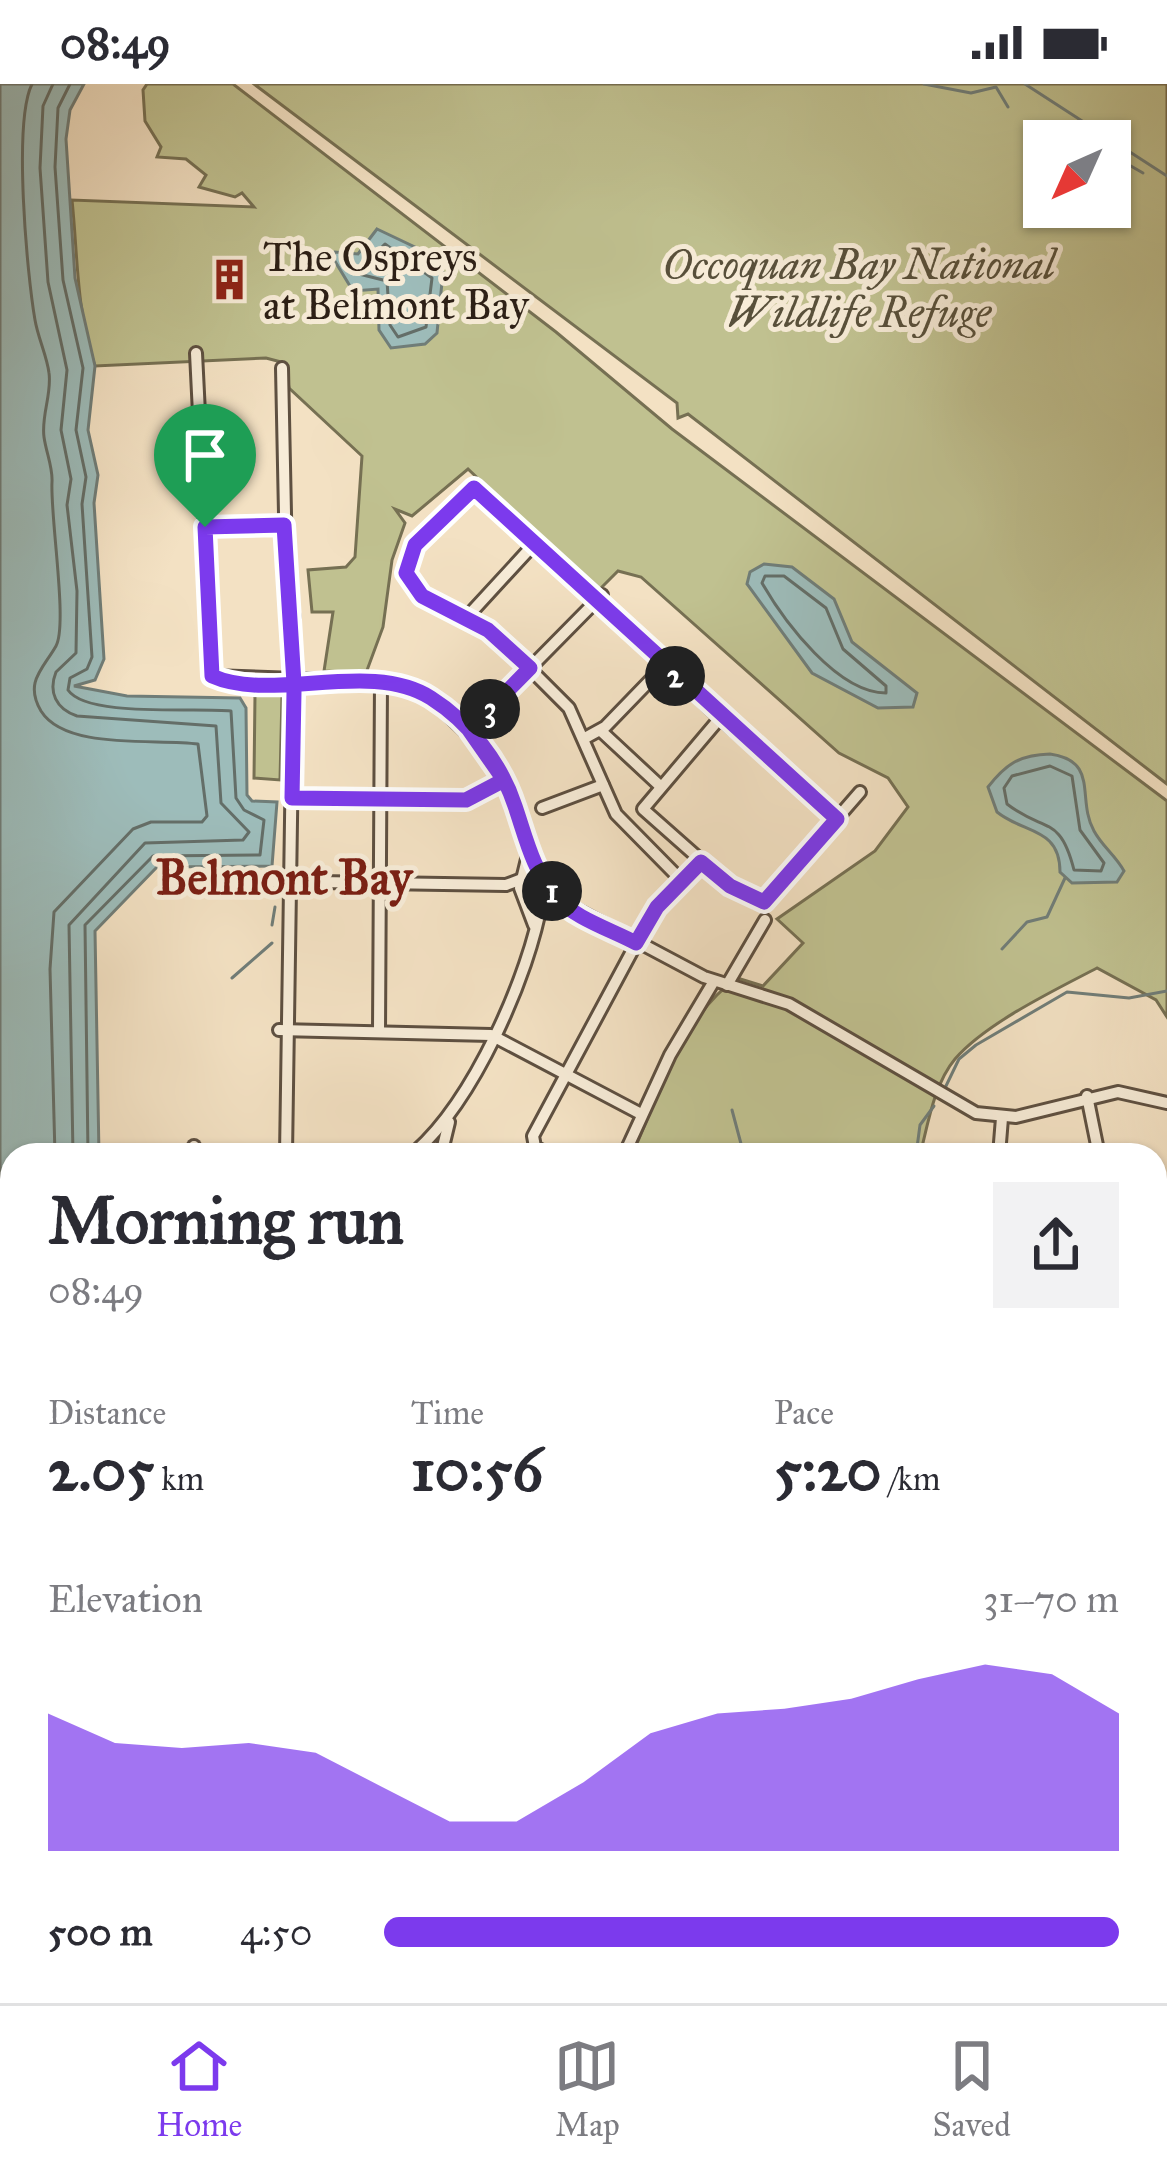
<!DOCTYPE html>
<meta charset="utf-8">
<style>
body{margin:0;font-family:"IM FELL Great Primer",serif;background:#f2f2f3;color:#2b2b33;height:100vh;display:flex;flex-direction:column;font-size:45px;white-space:nowrap}
*{box-sizing:border-box;margin:0}
p{font-size:39px;color:#7c7c81}
.icon{flex:none;width:66px;height:66px;fill:none;stroke:currentColor;stroke-width:2;stroke-linecap:round;stroke-linejoin:round}
.map{position:relative;flex:1;overflow:hidden}
.sheet{position:absolute;left:0px;top:1059px;width:1167px;height:861px;display:flex;flex-direction:column;background:#fff;border-radius:36px 36px 0 0;box-shadow:0 3px 9px #0004}
.sheet>*{flex:none}
.needle{width:78px;rotate:225deg}
.buttons{position:absolute;left:1023px;top:36px;display:grid;gap:24px}
.buttons a{display:grid;place-items:center;width:108px;height:108px;border-radius:0px;background:#fff;box-shadow:0 3px 9px #0004;font-size:60px}
.pin{position:absolute;display:grid;place-items:center;width:102px;height:102px;color:#fff;margin:-123px -51px;border-radius:50% 50% 50% 0;rotate:-45deg;box-shadow:0 0 12px #0007}
.pin .icon{rotate:45deg}
.km{position:absolute;width:60px;height:60px;margin:-30px;border-radius:50%;background:#222;color:#fff;font-size:33px;line-height:60px;text-align:center}
.round{display:grid;place-items:center;flex:none;width:126px;height:126px;border-radius:0px;background:#f2f2f3}
.headline{display:flex;align-items:center;justify-content:space-between;height:204px;padding:0 48px}
h1{font-size:66px;font-weight:700;line-height:90px}
.metrics{display:grid;grid-template-columns:repeat(3,1fr);gap:18px;height:204px;padding:12px 48px}
.metrics div{display:grid;align-content:center}
.metrics b{font-size:60px;font-weight:700}
.metrics small{font-size:33px;font-weight:400}
.metrics p{font-size:33px}
.chart{height:336px;padding:24px 48px}
.chart p{display:flex;justify-content:space-between}
.chart svg{width:100%;height:216px;margin-top:12px;fill:#7c3aed;opacity:.7}
ul{padding:0 48px;list-style:none;font-size:39px}
li{display:grid;grid-template-columns:192px 144px 1fr;align-items:center;height:90px}
li i{height:30px;border-radius:15px;background:#7c3aed}
.status{display:flex;justify-content:space-between;align-items:center;height:84px;padding:0 60px;background:#fff;direction:ltr}
.status svg{height:33px;fill:currentColor}
.tabs{display:flex;justify-content:space-around;align-items:center;height:168px;border-top:3px solid #e1e1e2;background:#fff;font-size:33px;color:#7c7c81}
.tabs a{display:grid;justify-items:center;gap:6px}
.tabs .active{color:#7c3aed}
.map>svg:first-child{display:block}
</style>
<div class="status"><b>08:49</b><svg viewBox="0 0 49 12"><path d="M0 12V9h3v3zM5 12V6h3v6zM10 12V3h3v9zM15 12V0h3v12zM26 1h20v11H26zM47 4h2v5h-2z"/></svg></div>
<div class="map">
<svg width="1167" height="1919" viewBox="0 0 1167 1919">
<rect width="100%" height="100%" fill="#f3e1c3"/>
<filter id="stains"><feTurbulence type="fractalNoise" baseFrequency=".00167" numOctaves="4"/><feColorMatrix values="0 0 0 0 .2 0 0 0 0 .09 0 0 0 0 .02 0 0 0 .5 -.17"/></filter>
<radialGradient id="worn" r=".72"><stop offset=".6" stop-color="#630" stop-opacity="0"/><stop offset="1" stop-color="#630" stop-opacity=".3"/></radialGradient>
<g fill="#c0c190" stroke="#767053" stroke-width="3" fill-rule="evenodd">
<path d="M 147,0 L 233,0 L 556,248 L 672,345 L 1167,717 L 1167,933 L 1156,916 L 1097,884 C 1055,906 986,939 955,975 C 934,1000 928,1040 920,1071 L 632,1071 C 659,1010 681,933 737,894 L 763,902 L 803,859 L 777,835 L 875,767 L 908,723 L 888,694 L 839,669 L 641,493 L 618,487 L 597,508 L 468,385 L 412,432 L 395,425 L 405,439 L 392,476 L 383,543 L 366,589 L 324,587 L 333,528 L 312,528 L 308,486 L 346,483 L 355,473 L 362,372 L 289,304 L 285,279 L 266,274 L 95,282 C 76,226 78,173 72,116 L 254,123 L 242,109 L 235,113 L 199,103 L 206,91 L 186,75 L 157,73 L 161,63 L 145,37 L 143,6 Z"/>
<path d="M 254,0 L 1167,0 L 1167,700 L 688,330 L 678,334 L 677,319 ZM 1044,57 L 1110,57 L 1110,123 L 1044,123 Z"/>
<polygon points="255,611 282,611 280,696 254,694"/>
<polygon points="1167,1163 1167,1338 1155,1339 1155,1168"/>
<polygon points="14,1908 158,1908 128,1919 6,1919"/>
<polygon points="934,1908 1127,1908 1125,1919 927,1919"/>
</g>
<g fill="#9dbcba" stroke="#707d78" stroke-width="3">
<polygon points="0,0 84,0 70,26 66,55 75,194 95,282 88,346 98,391 94,419 104,575 95,596 74,602 127,612 240,614 246,624 247,711 252,717 277,718 272,782 157,783 95,847 99,1071 12,1071 14,1908 6,1919 0,1919"/>
<polygon points="377,145 419,165 443,188 437,249 425,260 391,264 379,246 378,205 353,207 333,174 335,168 358,170"/>
<polygon points="764,480 792,483 834,515 852,558 917,609 913,623 878,624 812,589 747,500 750,488"/>
<path d="M 1050,670 C 1100,677 1076,715 1094,747 C 1102,762 1116,772 1124,787 L 1117,798 L 1072,799 L 1060,788 C 1060,743 1024,750 997,728 L 988,703 C 1006,680 1019,671 1050,670 Z"/>
</g>
<g fill="none" stroke-linecap="round" stroke-linejoin="round">
<g stroke="#646e68" stroke-width="3">
<path d="M 32,0 C 13,38 27,190 35,236 C 38,254 47,272 49,289 C 52,310 41,332 44,353 C 46,368 53,384 52,398 C 50,432 68,540 56,562 C 43,585 24,598 41,627 C 66,667 157,654 198,660 L 207,732 L 202,738 L 151,738 L 133,745 L 54,828 L 50,885 L 55,1071"/>
<path d="M 53,0 L 43,22 L 40,84 L 48,198 L 67,286 L 61,346 L 71,395 L 67,421 L 77,507 L 76,569 L 56,588 C 48,608 56,625 77,632 L 216,642 L 221,719 L 249,748 L 243,756 L 145,759 L 69,841 L 73,1071"/>
<path d="M 70,0 L 58,24 L 55,83 L 63,196 L 83,284 L 76,346 L 86,393 L 82,420 L 92,573 L 87,585 L 70,594 L 68,606 C 87,634 196,623 231,627 L 236,714 L 244,726 L 264,736 L 260,771 L 153,772 L 85,841 L 88,1071"/>
<polygon points="385,160 432,194 426,243 398,253 390,241 387,197 355,189"/>
<path d="M 765,492 L 784,492 L 826,524 L 843,565 L 886,602 L 886,609 C 838,609 785,539 762,499 Z"/>
<path d="M 1050,682 L 1072,692 L 1080,746 L 1104,779 L 1101,787 L 1074,786 C 1060,730 1044,749 1007,720 L 1004,704 L 1012,692 Z"/>
</g>
<g stroke="#707d78" stroke-width="3">
<polyline points="924,0 971,9 996,3 1008,23"/>
<polyline points="1025,0 1167,92"/>
<polyline points="1078,37 1088,57"/>
<polyline points="1110,70 1143,89"/>
<polyline points="272,841 275,823"/>
<polyline points="1002,865 1027,838 1047,833 1065,794"/>
<polyline points="232,894 272,859"/>
<polyline points="945,1004 959,975 976,961 1067,908 1129,914 1167,907"/>
<polyline points="732,1026 744,1071"/>
<polyline points="916,1071 920,1041 934,1022"/>
</g>
<defs>
<g id="minor">
<polyline points="196,269 212,592 381,598 429,613 489,670 510,709 528,769 559,816 704,893 789,920 976,1029 1016,1033 1118,1008 1167,1019"/>
<polyline points="282,284 286,478 294,536 286,1071"/>
<polyline points="205,443 284,441"/>
<polyline points="467,533 535,459"/>
<polyline points="720,634 643,725 730,802 756,818 768,814 860,708"/>
<polyline points="469,646 602,511"/>
<polyline points="601,647 659,701"/>
<polyline points="585,654 605,643 664,582"/>
<polyline points="292,714 466,715 504,696"/>
<polyline points="542,724 603,701"/>
<polyline points="528,771 520,804 534,841"/>
<polyline points="256,797 506,801 522,795"/>
<polyline points="682,797 616,730 569,624 500,555 423,512 407,495 415,461 470,405 481,407 720,634 837,735"/>
<polyline points="727,901 765,836"/>
<polyline points="279,946 491,951 641,1030"/>
<polyline points="379,947 381,598"/>
<polyline points="1087,1012 1099,1071"/>
<path d="M 415,1068 C 474,1016 529,892 542,816"/>
<polyline points="194,1071 194,1062"/>
<polyline points="441,1071 449,1038"/>
<polyline points="550,1071 535,1063 533,1052 652,830 701,778"/>
<polyline points="624,1071 670,971 714,897"/>
<polyline points="999,1071 1002,1034"/>
<polyline points="1155,1106 1167,1104"/>
<polyline points="1155,1598 1167,1577"/>
<polyline points="1155,1818 1167,1823"/>
<polyline points="1155,1858 1167,1830"/>
<polyline points="209,1908 209,1919"/>
<polyline points="225,1908 225,1919"/>
<polyline points="626,1915 641,1919"/>
<polyline points="248,1919 249,1908"/>
<polyline points="445,1919 465,1908"/>
<polyline points="525,1919 525,1908"/>
<polyline points="794,1919 795,1908"/>
<polyline points="1141,1919 1143,1908"/>
</g>
</defs>
<use href="#minor" stroke="#5e5041" stroke-width="16"/>
<use href="#minor" stroke="#f7ecd8" stroke-width="10"/>
</g>
<g fill="none" stroke-linecap="round" stroke-linejoin="round">
<defs>
<path id="route" d="M 205,443 L 212,592 C 272,619 370,575 431,614 C 469,638 501,679 515,722 C 526,754 533,787 556,813 C 574,834 612,846 636,859 L 657,823 L 701,778 L 730,802 L 764,818 L 837,735 L 474,404 L 415,461 L 406,489 L 422,512 L 488,546 L 530,584 L 469,646 L 504,696 L 466,716 L 292,714 L 294,608 L 294,599 L 284,441 L 205,443"/>
</defs>
<use href="#route" stroke="#fff" stroke-width="24"/>
<use href="#route" stroke="#7c3aed" stroke-width="15"/>
</g>
<defs>
<symbol id="building-bare" viewBox="-9 -9 18 18"><path d="M-4-6H4V6H1V3H-1V6H-4ZM-2.5-4.3h1.7v1.8h-1.7ZM.8-4.3h1.7v1.8H.8ZM-2.5-1h1.7V.8h-1.7ZM.8-1h1.7V.8H.8Z" fill="#8f2418" stroke="#f7ecd8" stroke-width="2.5" paint-order="stroke"/></symbol>
</defs>
<g fill-rule="evenodd">
<use href="#building-bare" x="200" y="166" width="59" height="59"/>
</g>
<g text-anchor="middle" stroke-width="10" stroke-linejoin="round" paint-order="stroke">
<g font-size="42" fill="#2c1f16" stroke="#f7ecd8" text-anchor="start">
<text x="263" y="187">The Ospreys<tspan x="263" dy="48">at Belmont Bay</tspan></text>
</g>
<g font-size="42" font-style="italic" fill="#58503b" stroke="#f7ecd8">
<text x="859" y="195">Occoquan Bay National<tspan x="859" dy="48">Wildlife Refuge</tspan></text>
</g>
<g font-size="48" font-weight="bold" fill="#7a1f14" stroke="#f7ecd8">
<text x="284" y="810">Belmont Bay</text>
</g>
</g>
<rect width="100%" height="100%" filter="url(#stains)"/>
<rect width="100%" height="100%" fill="url(#worn)"/>
</svg>
<div class="buttons">
<a><svg class="needle" viewBox="-14 -14 28 28"><path d="M0-13l5 13h-10z" fill="#e53935"/><path d="M0 13l5-13h-10z" fill="#7c7c81"/></svg></a>
</div>
<div class="pin" style="left:205px;top:443px;background:#1e9e55"><svg class="icon" aria-label="arrive" viewBox="0 0 24 24"><path d="M6 21V4h12l-3 4 3 4H6"/></svg></div>
<b class="km" style="left:552px;top:807px">1</b>
<b class="km" style="left:675px;top:592px">2</b>
<b class="km" style="left:490px;top:625px">3</b>
<section class="sheet">
<div class="headline"><div><h1>Morning run</h1><p>08:49</p></div><a class="round"><svg class="icon" aria-label="share" viewBox="0 0 24 24"><path d="M12 15V3M7 8l5-5 5 5M5 13v7h14v-7"/></svg></a></div>
<div class="metrics">
<div><p>Distance</p><b>2.05<small> km</small></b></div>
<div><p>Time</p><b>10:56</b></div>
<div><p>Pace</p><b>5:20<small> /km</small></b></div>
</div>
<div class="chart"><p><span>Elevation</span>31–70 m</p>
<svg viewBox="0 0 160 44" preserveAspectRatio="none"><path d="M0 44V16L10 22L20 23L30 22L40 24L50 31L60 38L70 38L80 30L90 20L100 16L110 15L120 13L130 9L140 6L150 8L160 16V44z"/></svg>
</div>
<ul>
<li><b>500 m</b>4:50<i style="width:100%"></i></li>
</ul>
</section>
</div>
<nav class="tabs">
<a class="active"><svg class="icon" aria-label="home" viewBox="0 0 24 24"><path d="M3 11l9-7 9 7M6 9v11h12V9"/></svg>Home</a>
<a><svg class="icon" aria-label="map" viewBox="0 0 24 24"><path d="M3 6l6-2 6 2 6-2v14l-6 2-6-2-6 2zM9 4v14M15 6v14"/></svg>Map</a>
<a><svg class="icon" aria-label="saved" viewBox="0 0 24 24"><path d="M7 4h10v16l-5-4-5 4z"/></svg>Saved</a>
</nav>
